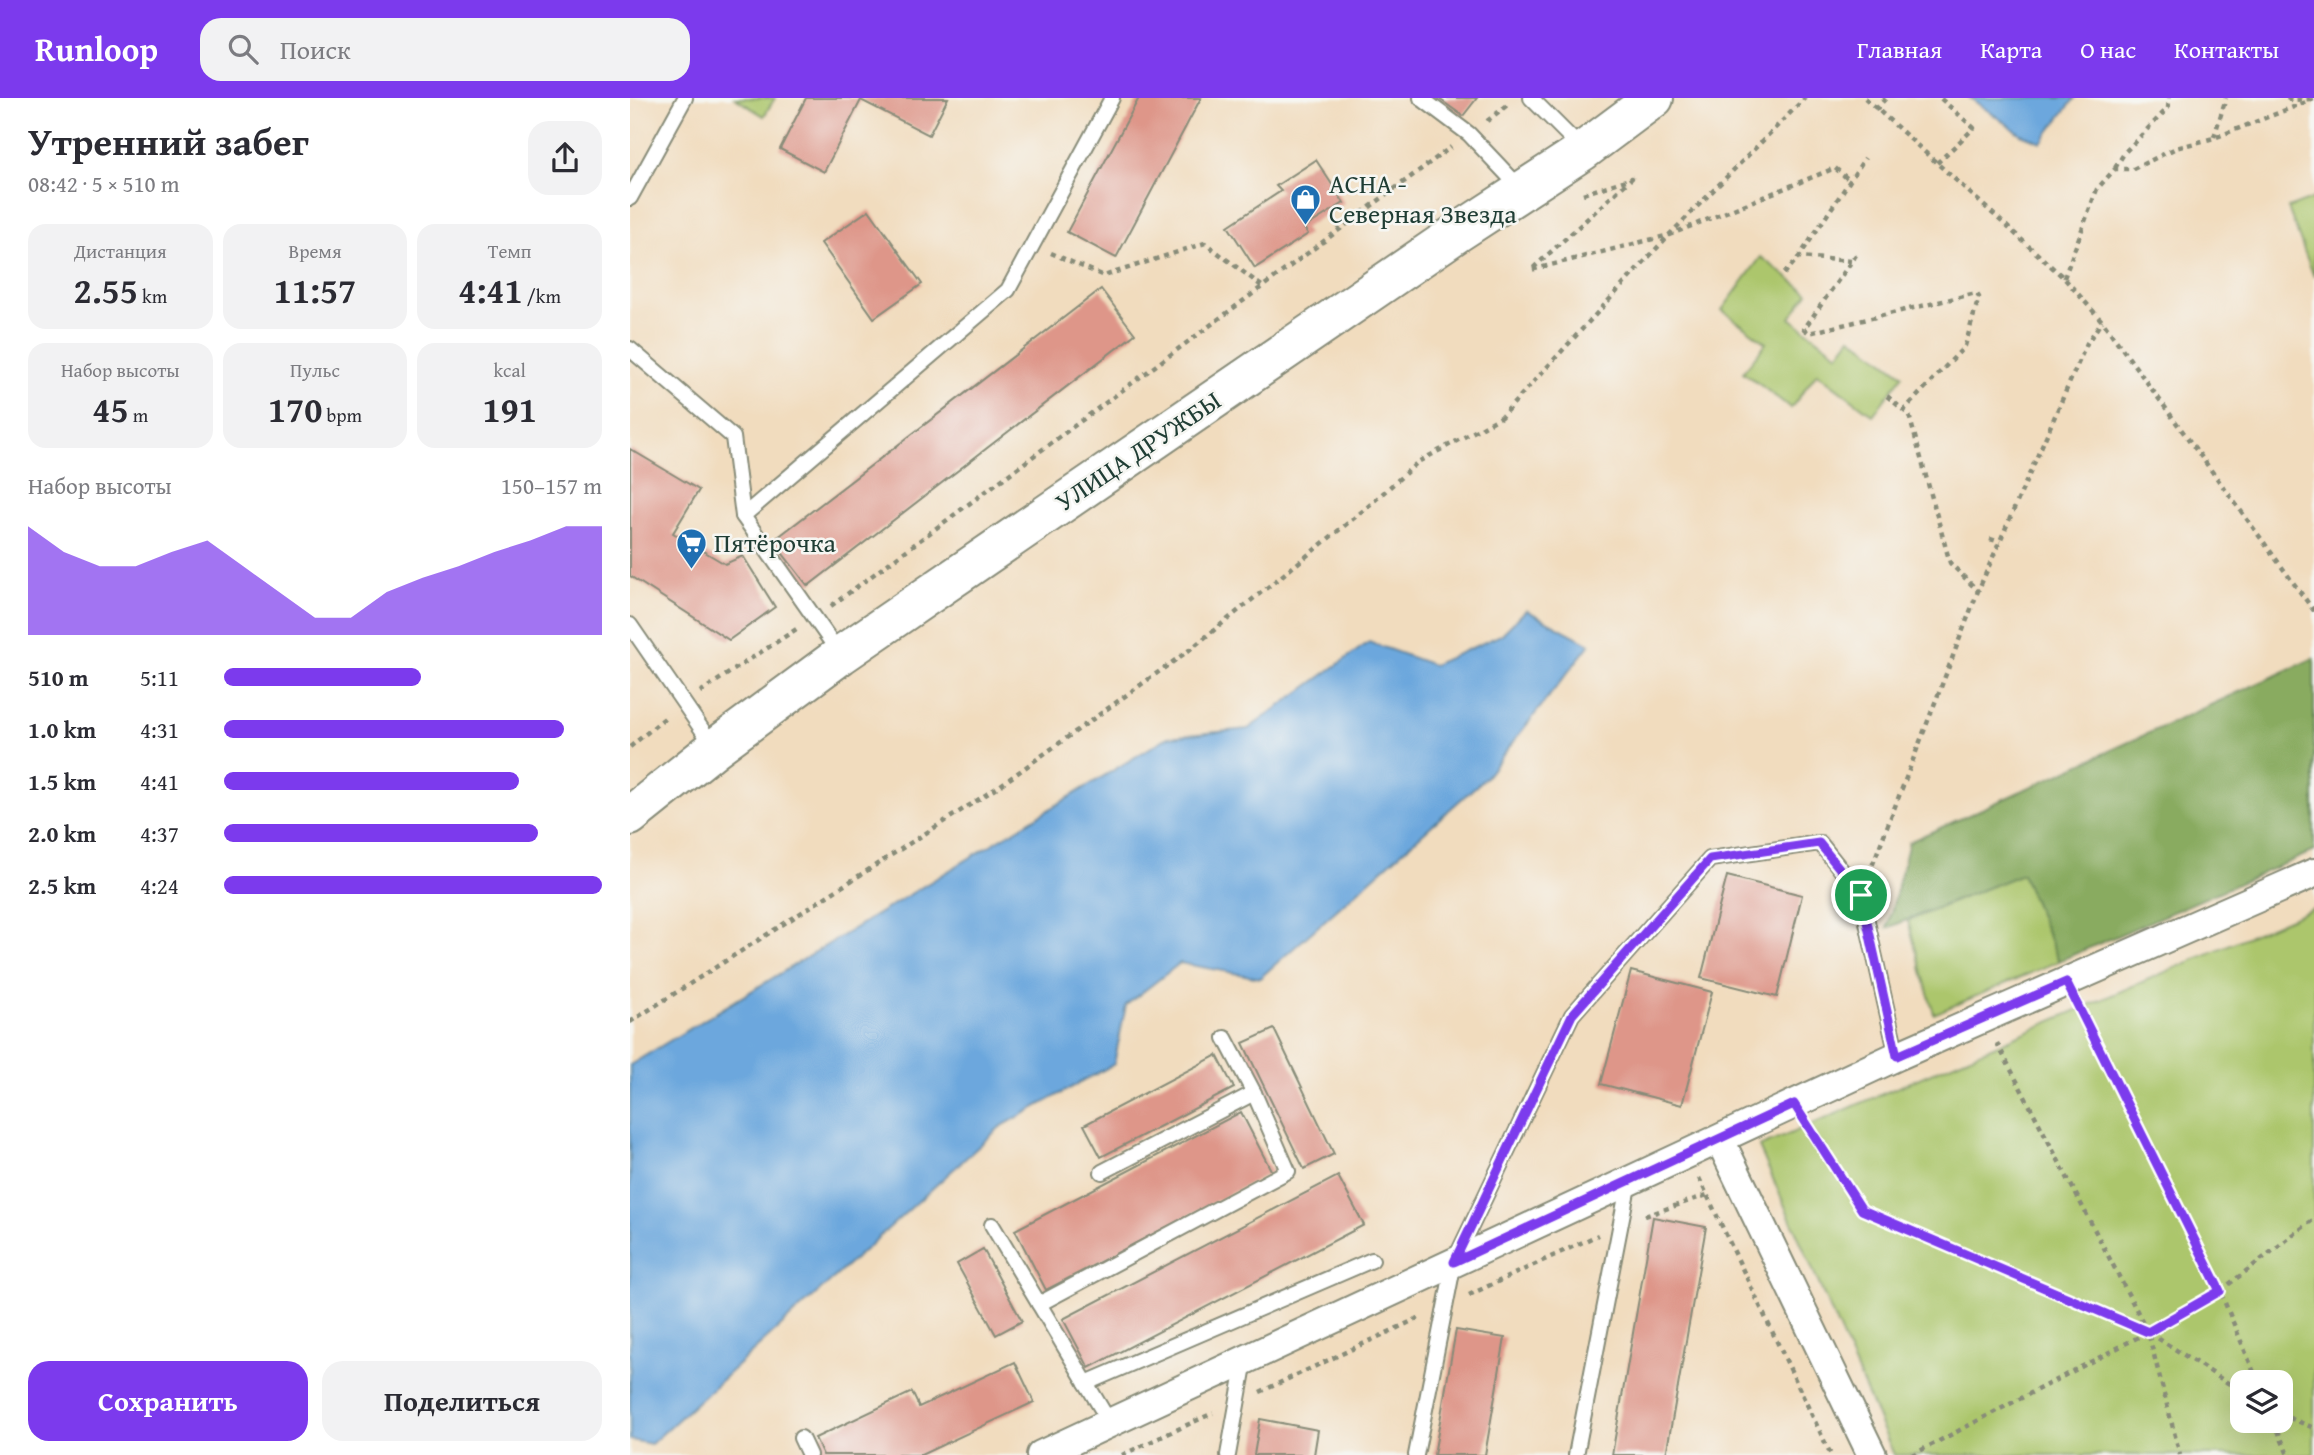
<!DOCTYPE html>
<html lang="ru">
<meta charset="utf-8">
<style>
body{margin:0;font-family:"Gentium Book Plus",serif;background:#f2f2f3;color:#2b2b33;height:100vh;display:flex;flex-direction:column;font-size:26px;white-space:nowrap}
*{box-sizing:border-box;margin:0}
p{font-size:23px;color:#7c7c81}
.icon{flex:none;width:38px;height:38px;fill:none;stroke:currentColor;stroke-width:2;stroke-linecap:round;stroke-linejoin:round}
.map{position:relative;flex:1;overflow:hidden}
.sheet{display:flex;flex-direction:column;background:#fff;width:630px}
.sheet>*{flex:none}
.tools{position:absolute;left:1600px;top:1272px;display:grid;gap:14px}
.tools a{display:grid;place-items:center;width:63px;height:63px;border-radius:14px;background:#fff;box-shadow:0 7px 28px #0002;font-size:35px}
.pin{position:absolute;display:grid;place-items:center;width:60px;height:60px;color:#fff;margin:-30px;border:4px solid #fff;border-radius:50%;box-shadow:0 2px 7px #0007}
.round{display:grid;place-items:center;flex:none;width:74px;height:74px;border-radius:21px;background:#f2f2f3}
.head{display:flex;align-items:center;justify-content:space-between;height:119px;padding:0 28px}
h1{font-size:38px;font-weight:700;line-height:52px}
.figures{display:grid;grid-template-columns:repeat(3,1fr);gap:10px;height:119px;padding:7px 28px}
.figures div{display:grid;align-content:center;border-radius:18px;background:#f2f2f3;text-align:center}
.figures b{font-size:35px;font-weight:700}
.figures small{font-size:19px;font-weight:400}
.figures p{font-size:19px}
.chart{height:196px;padding:14px 28px}
.chart p{display:flex;justify-content:space-between}
.chart svg{width:100%;height:126px;margin-top:7px;fill:#7c3aed;opacity:.7}
.action{display:flex;gap:14px;margin-top:auto;padding:14px 28px}
.action a{flex:1;height:80px;border-radius:21px;background:#7c3aed;color:#fff;font-size:28px;font-weight:700;line-height:80px;text-align:center}
.action a+a{background:#f2f2f3;color:#2b2b33}
ul{padding:0 28px;list-style:none;font-size:23px}
li{display:grid;grid-template-columns:112px 84px 1fr;align-items:center;height:52px}
li i{height:18px;border-radius:9px;background:#7c3aed}
header{display:flex;align-items:center;gap:42px;box-sizing:border-box;height:98px;padding:0 35px;background:#7c3aed;color:#fff}
header strong{font-size:33px}
nav{display:flex;gap:38px;margin-inline-start:auto;font-size:24px}
.search{width:490px;height:63px;background:#f2f2f3;display:flex;align-items:center;gap:18px;box-sizing:border-box;padding:0 24px;border-radius:21px;color:#7c7c81;font-size:26px}
main{display:flex;flex:1;min-height:0}
.map>svg:first-child{display:block}
</style>
<header>
<strong>Runloop</strong>
<div class="search"><svg class="icon" aria-label="search" viewBox="0 0 24 24"><circle cx="10" cy="10" r="6"/><path d="M15 15l6 6"/></svg>Поиск</div>
<nav><a>Главная</a><a>Карта</a><a>О нас</a><a>Контакты</a></nav>
</header>
<main>
<section class="sheet">
<div class="head"><div><h1>Утренний забег</h1><p>08:42 · 5 × 510 m</p></div><a class="round"><svg class="icon" aria-label="share" viewBox="0 0 24 24"><path d="M12 15V3M7 8l5-5 5 5M5 13v7h14v-7"/></svg></a></div>
<div class="figures">
<div><p>Дистанция</p><b>2.55<small> km</small></b></div>
<div><p>Время</p><b>11:57</b></div>
<div><p>Темп</p><b>4:41<small> /km</small></b></div>
</div>
<div class="figures">
<div><p>Набор высоты</p><b>45<small> m</small></b></div>
<div><p>Пульс</p><b>170<small> bpm</small></b></div>
<div><p>kcal</p><b>191</b></div>
</div>
<div class="chart"><p><span>Набор высоты</span>150–157 m</p>
<svg viewBox="0 0 160 44" preserveAspectRatio="none"><path d="M0 44V6L10 15L20 20L30 20L40 15L50 11L60 20L70 29L80 38L90 38L100 29L110 24L120 20L130 15L140 11L150 6L160 6V44z"/></svg>
</div>
<ul>
<li><b>510 m</b>5:11<i style="width:52%"></i></li>
<li><b>1.0 km</b>4:31<i style="width:90%"></i></li>
<li><b>1.5 km</b>4:41<i style="width:78%"></i></li>
<li><b>2.0 km</b>4:37<i style="width:83%"></i></li>
<li><b>2.5 km</b>4:24<i style="width:100%"></i></li>
</ul>
<div class="action"><a>Сохранить</a><a>Поделиться</a></div>
</section>
<div class="map">
<svg width="1684" height="1357" viewBox="0 0 1684 1357">
<rect width="100%" height="100%" fill="#f6f6f2"/>
<filter id="ink" filterUnits="userSpaceOnUse"><feTurbulence type="fractalNoise" baseFrequency=".0143" numOctaves="2"/><feDisplacementMap in="SourceGraphic" scale="14" xChannelSelector="R" yChannelSelector="G"/><feConvolveMatrix kernelMatrix="1 2 1 2 8 2 1 2 1" color-interpolation-filters="sRGB"/></filter>
<filter id="wash" filterUnits="userSpaceOnUse"><feTurbulence type="fractalNoise" baseFrequency=".00686" numOctaves="4" result="noise"/><feDisplacementMap in="SourceGraphic" scale="28" xChannelSelector="R" yChannelSelector="G"/><feGaussianBlur stdDeviation="1.57" result="paint"/><feColorMatrix in="noise" values="0 0 0 0 0 0 0 0 0 0 0 0 0 0 0 0 0 1.4 0 .05"/><feComposite in="paint" operator="in"/></filter>
<g filter="url(#wash)">
<rect width="100%" height="100%" fill="#f1dcbe"/>
<g fill="#acc66c" stroke="#668250" stroke-width="2" fill-rule="evenodd">
<polygon points="105,0 145,0 134,18"/>
<polygon points="1684,100 1684,179 1658,110"/>
<polygon points="1131,159 1178,195 1160,220 1208,256 1221,239 1273,277 1243,317 1187,275 1161,310 1113,274 1136,245 1092,212"/>
<polygon points="1392,775 1429,863 1304,916 1278,823"/>
<path d="M 1684,810 L 1684,1357 L 1264,1357 L 1129,1049 ZM 1612,1284 L 1650,1284 L 1650,1323 L 1612,1323 Z"/>
</g>
<polygon fill="#89ab60" stroke="#54744a" stroke-width="2" points="1684,560 1684,753 1429,863 1392,776 1257,830 1279,744"/>
<g fill="#6ca7dd" stroke="#467288" stroke-width="2">
<polygon points="1340,0 1445,0 1411,44 1391,36"/>
<polygon points="896,512 960,546 855,680 630,880 550,865 496,907 484,966 370,1029 21,1346 0,1342 0,967 538,639 618,631 739,544 803,567 871,537"/>
</g>
<g id="blocks">
<g fill="#de9689">
<polygon points="176,0 318,0 299,37 231,2 194,74 150,51"/>
<polygon points="509,0 571,0 486,160 437,134"/>
<polygon points="808,0 847,0 833,18"/>
<polygon points="686,62 714,105 674,130 678,136 625,170 598,128 651,93 646,88"/>
<polygon points="239,112 292,186 244,220 191,145"/>
<polygon points="471,191 505,236 178,488 143,443"/>
<polygon points="0,351 69,392 43,435 95,466 113,458 145,509 99,542 0,478"/>
<polygon points="1097,778 1172,797 1147,899 1071,880"/>
<polygon points="1001,873 1082,894 1052,1007 971,986"/>
<polygon points="644,931 704,1056 674,1071 613,945"/>
<polygon points="587,957 604,990 471,1059 454,1027"/>
<polygon points="611,1014 642,1074 416,1192 385,1132"/>
<polygon points="708,1078 734,1127 459,1270 433,1221"/>
<polygon points="1023,1119 1076,1129 1036,1357 982,1357"/>
<polygon points="353,1151 392,1223 366,1237 327,1166"/>
<polygon points="826,1232 875,1240 855,1357 804,1357"/>
<polygon points="385,1264 404,1304 291,1357 193,1357 185,1340 282,1294 289,1309"/>
<polygon points="630,1321 688,1332 684,1357 624,1357"/>
</g>
</g>
</g>
<g filter="url(#ink)">
<use href="#blocks" fill-opacity="0" stroke="#888c79" stroke-width="2"/>
<g fill="none" stroke-linecap="round" stroke-linejoin="round">
<defs>
<g id="lane">
<polyline points="791,0 839,36 891,91"/>
<polyline points="901,0 952,51"/>
<polyline points="0,100 55,0"/>
<polyline points="0,251 103,339 113,418 210,556"/>
<polyline points="113,418 378,192 482,0"/>
<polyline points="0,527 84,649"/>
<polyline points="472,1074 624,995"/>
<polyline points="362,1127 480,1325"/>
<polyline points="409,1206 658,1073 624,995 595,940"/>
<polyline points="456,1285 742,1162"/>
<polyline points="171,1340 179,1357"/>
<polyline points="598,1357 615,1262"/>
<polyline points="786,1357 824,1164 942,917 1080,761 1190,745 1231,797 1267,958"/>
<polyline points="946,1357 999,1083"/>
</g>
<g id="street">
<polyline points="1090,1042 1242,1357"/>
<polyline points="411,1357 1267,958 1684,775"/>
</g>
<polyline id="secondary" points="0,718 85,650 211,557 827,135 953,53 1024,0"/>
</defs>
<use href="#lane" stroke="#888c79" stroke-width="18"/>
<use href="#street" stroke="#888c79" stroke-width="32"/>
<use href="#secondary" stroke="#888c79" stroke-width="42"/>
<g stroke="#888c79" stroke-width="4.5" stroke-dasharray="5 5" stroke-linecap="butt">
<polyline points="1235,0 1434,180 1472,223 1684,513"/>
<polyline points="1657,0 1661,2 1680,1"/>
<polyline points="1248,12 1247,10 1256,0"/>
<polyline points="857,23 880,5"/>
<polyline points="1584,39 1596,0"/>
<polyline points="1307,65 1344,30 1310,0"/>
<polyline points="1485,70 1495,54 1538,10 1539,0"/>
<polyline points="953,96 1002,80 901,172 1039,137 1205,70 1219,82"/>
<polyline points="421,155 474,178 575,145 633,189"/>
<polyline points="1226,157 1174,231 1179,235 1346,195 1349,199 1335,248 1274,312"/>
<polyline points="1221,163 1169,159 1235,60"/>
<polyline points="1154,176 1169,159"/>
<polyline points="1434,180 1467,91 1485,71 1503,71 1546,50 1584,40 1684,1"/>
<polyline points="1257,298 1279,317 1320,465 1348,493"/>
<polyline points="1360,441 1370,444"/>
<polyline points="201,508 821,49"/>
<polyline points="70,594 168,530"/>
<polyline points="0,649 37,618"/>
<polyline points="1239,776 1348,493 1457,245 1472,223"/>
<polyline points="1449,909 1590,1193 1628,1284"/>
<polyline points="0,924 368,689 558,553 734,412 788,364 871,319 1039,137 1175,0"/>
<polyline points="1367,945 1518,1234 1550,1357"/>
<polyline points="1180,1030 1232,1112 1518,1234 1612,1294"/>
<polyline points="1069,1080 1201,1357"/>
<polyline points="1015,1118 1077,1097"/>
<polyline points="839,1197 968,1137"/>
<polyline points="630,1294 793,1218"/>
<polyline points="1650,1316 1684,1330"/>
<polyline points="1644,1323 1658,1357"/>
<polyline points="492,1357 583,1315"/>
<polyline points="1282,1357 1518,1234 1590,1193 1684,1121"/>
</g>
<use href="#lane" stroke="#fff" stroke-width="14"/>
<use href="#street" stroke="#fff" stroke-width="28"/>
<use href="#secondary" stroke="#fff" stroke-width="38"/>
</g>
</g>
<g fill="none" stroke-linecap="round" stroke-linejoin="round" filter="url(#ink)">
<defs>
<polygon id="route" points="1189,745 1231,797 1267,958 1436,884 1590,1193 1518,1234 1232,1112 1164,1006 824,1164 942,917 1080,761"/>
</defs>
<use href="#route" stroke="#fff" stroke-width="14"/>
<use href="#route" stroke="#7c3aed" stroke-width="9"/>
</g>
<defs>
<symbol id="shop-pin" viewBox="-11 -11 22 30"><path d="M0 17L-7.5 6A9.5 9.5 0 1 1 7.5 6Z" fill="#1f6fb2" stroke="#f6f6f2"/><path d="M-5-2.5h2.3a2.7 3.5 0 0 1 5.4 0H5L5.5 6h-11ZM-1.5-2.5h3a1.5 2.3 0 0 0-3 0Z" fill="#fff"/></symbol>
<symbol id="supermarket-pin" viewBox="-11 -11 22 30"><path d="M0 17L-7.5 6A9.5 9.5 0 1 1 7.5 6Z" fill="#1f6fb2" stroke="#f6f6f2"/><path d="M-6-5.5h2.5l.6 2H6L4.5 2H-2.5L-4.4-4H-6ZM-1.5 3.2a1.3 1.3 0 1 0 .1 0ZM3 3.2a1.3 1.3 0 1 0 .1 0Z" fill="#fff"/></symbol>
</defs>
<g fill-rule="evenodd">
<use href="#shop-pin" x="658" y="84" width="35" height="47"/>
<use href="#supermarket-pin" x="44" y="428" width="35" height="47"/>
</g>
<g text-anchor="middle" stroke-width="5" stroke-linejoin="round" paint-order="stroke">
<g font-size="26" fill="#1f3d34" stroke="#f6f6f2" text-anchor="start">
<text x="699" y="95">АСНА -<tspan x="699" dy="30">Северная Звезда</tspan></text>
<text x="84" y="454">Пятёрочка</text>
</g>
<g font-size="26" fill="#1f3d34" stroke="#f6f6f2">
<text transform="translate(508 353) rotate(-34)" y="9">УЛИЦА ДРУЖБЫ</text>
</g>
</g>
</svg>
<div class="tools">
<a><svg class="icon" aria-label="layers" viewBox="0 0 24 24"><path d="M12 4l9 5-9 5-9-5zM3 14l9 5 9-5"/></svg></a>
</div>
<div class="pin" style="left:1231px;top:797px;background:#1e9e55"><svg class="icon" aria-label="arrive" viewBox="0 0 24 24"><path d="M6 21V4h12l-3 4 3 4H6"/></svg></div>
</div>
</main>
